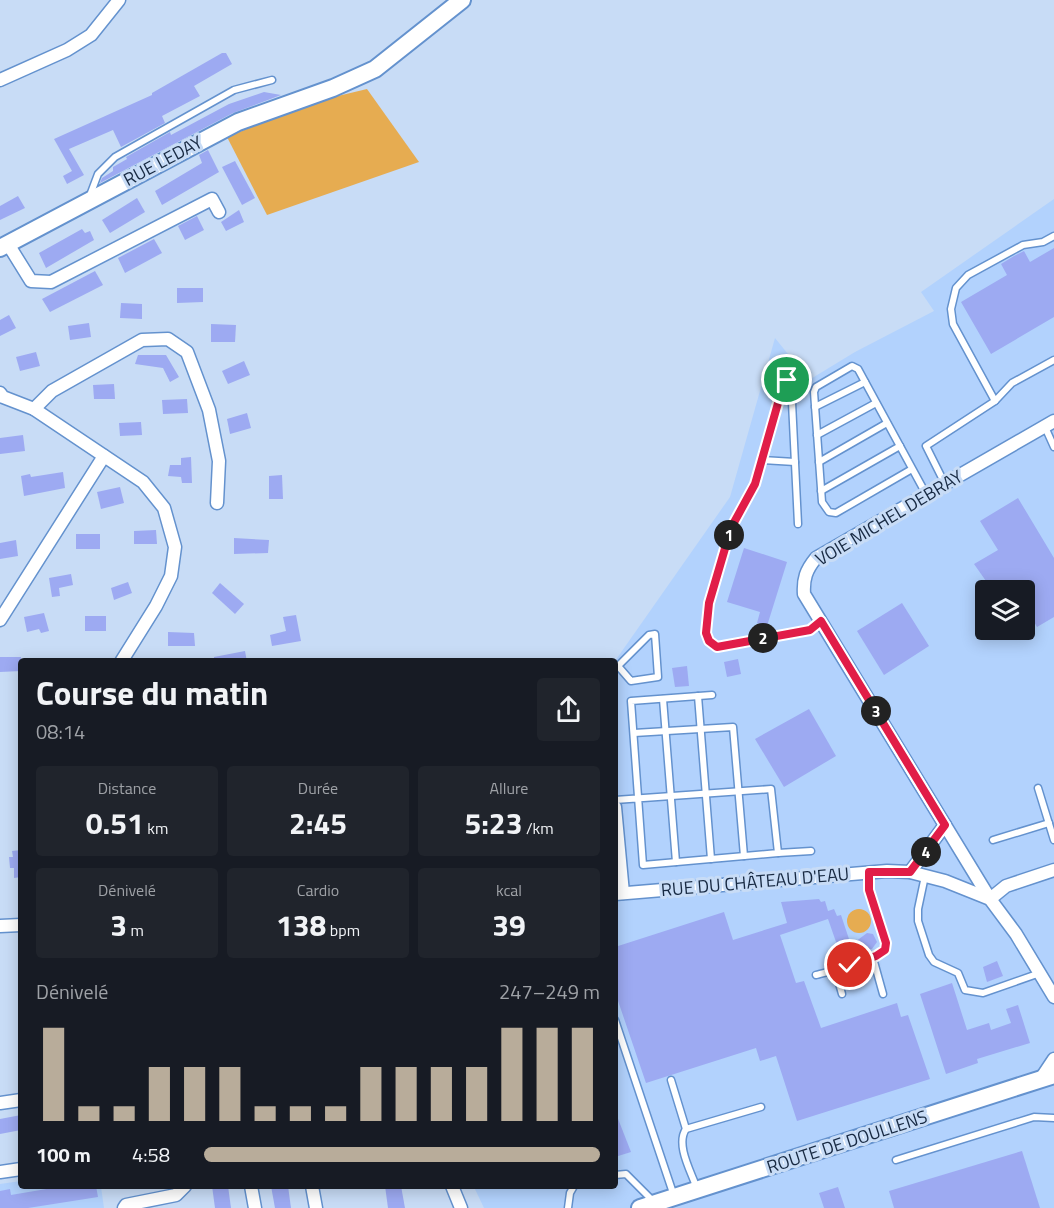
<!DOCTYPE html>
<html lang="fr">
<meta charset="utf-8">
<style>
body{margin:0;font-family:"Titillium Web",sans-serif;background:#20242c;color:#f1f3f6;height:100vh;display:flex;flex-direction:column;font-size:22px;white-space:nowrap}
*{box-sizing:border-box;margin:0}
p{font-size:20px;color:#9ea1a6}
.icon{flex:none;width:33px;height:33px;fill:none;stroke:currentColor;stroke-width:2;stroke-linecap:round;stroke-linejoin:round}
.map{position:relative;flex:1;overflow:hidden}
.sheet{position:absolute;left:18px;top:658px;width:600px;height:531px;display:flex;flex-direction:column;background:#171b24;border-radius:6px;box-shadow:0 3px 15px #0003}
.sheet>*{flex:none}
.buttons{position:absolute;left:975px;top:580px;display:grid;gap:12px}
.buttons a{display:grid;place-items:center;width:60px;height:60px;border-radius:6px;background:#171b24;box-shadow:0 3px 15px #0003;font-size:30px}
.pin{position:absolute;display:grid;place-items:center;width:51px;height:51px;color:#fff;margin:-26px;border:3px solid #fff;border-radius:50%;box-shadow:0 2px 6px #0007}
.km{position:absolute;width:30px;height:30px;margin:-15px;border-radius:50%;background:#222;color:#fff;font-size:16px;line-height:30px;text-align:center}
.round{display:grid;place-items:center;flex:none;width:63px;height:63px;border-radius:6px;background:#20242c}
.head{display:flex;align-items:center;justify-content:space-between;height:102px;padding:0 18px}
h1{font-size:33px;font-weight:700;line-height:45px}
.stats{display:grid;grid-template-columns:repeat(3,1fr);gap:9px;height:102px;padding:6px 18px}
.stats div{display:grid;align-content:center;border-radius:6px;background:#20242c;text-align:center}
.stats b{font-size:30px;font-weight:700}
.stats small{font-size:16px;font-weight:400}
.stats p{font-size:16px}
.chart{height:168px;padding:12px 18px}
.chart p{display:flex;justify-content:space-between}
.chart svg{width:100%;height:108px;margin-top:6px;stroke:#b8ac9a;stroke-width:6}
ul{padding:0 18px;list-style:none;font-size:20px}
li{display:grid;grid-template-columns:96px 72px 1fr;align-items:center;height:45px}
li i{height:15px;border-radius:8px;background:#b8ac9a}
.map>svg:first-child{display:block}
</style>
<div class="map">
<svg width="1054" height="1208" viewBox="0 0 1054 1208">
<rect width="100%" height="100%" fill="#c8dcf6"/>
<g fill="#b2d2fd" fill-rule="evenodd">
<path d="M 1054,199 L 1054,1208 L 484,1208 L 474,1187 L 615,1186 L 615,661 L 730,497 L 775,338 L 809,380 L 855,352 L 934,311 L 921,292 ZM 986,591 L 1024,591 L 1024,630 L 986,630 Z"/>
<polygon points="21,1181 21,1186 101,1187 104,1208 0,1208 0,1184"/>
</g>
<g fill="#e6ac51">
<polygon points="367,89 419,162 267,215 227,137 313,102"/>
<circle cx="859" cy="921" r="12"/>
</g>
<g fill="#9daaf2">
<polygon points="222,53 226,53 232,64 194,86 200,96 162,116 165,123 121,147 113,130 69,149 84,175 67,184 63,176 72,171 54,139 152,95 152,93"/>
<polygon points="264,92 281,95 233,113 100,183 102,178 113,171 113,167 127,159 126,157 170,132 171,135 229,104"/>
<polygon points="208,150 219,172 162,205 155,191 202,163 199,155"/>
<polygon points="235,161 255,198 242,205 222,167"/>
<polygon points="18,196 25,208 0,220 0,206"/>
<polygon points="137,198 145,212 110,233 102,220"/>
<polygon points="239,210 244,222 226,231 221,222"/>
<polygon points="197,216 204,230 185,240 178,226"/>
<polygon points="82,229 85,233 90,231 94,240 46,268 39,253"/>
<polygon points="154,239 162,253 125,273 118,258"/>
<polygon points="1054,248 1054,317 991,354 961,302 1007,275 1001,264 1014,256 1024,251 1030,262"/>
<polygon points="95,271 103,285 50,312 42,299"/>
<polygon points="177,288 203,288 203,302 177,303"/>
<polygon points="121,303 142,304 142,319 120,318"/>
<polygon points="9,315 16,328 0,336 0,320"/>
<polygon points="89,323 91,337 70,340 68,326"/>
<polygon points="211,324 236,325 235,342 211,342"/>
<polygon points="36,352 40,366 20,371 16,357"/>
<polygon points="138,355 166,355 179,377 170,382 163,368 135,364"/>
<polygon points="244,361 250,375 228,384 222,371"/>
<polygon points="114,384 115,399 94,399 93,385"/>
<polygon points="187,399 188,413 163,414 162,400"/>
<polygon points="247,413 251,428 230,434 227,419"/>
<polygon points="141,422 142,435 120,436 119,423"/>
<polygon points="23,435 25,451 0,454 0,438"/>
<polygon points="191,457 192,483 182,483 181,477 168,476 170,465 181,465 181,458"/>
<polygon points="63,472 65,488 24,496 21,476 30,474 31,477"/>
<polygon points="282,475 283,499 269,499 269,476"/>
<polygon points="120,487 124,503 101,509 97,492"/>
<polygon points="1018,498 1054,558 1054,617 1037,627 1029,613 1024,616 1024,591 993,591 974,564 998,550 980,521"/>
<polygon points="156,530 157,544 134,544 134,531"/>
<rect x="76" y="534" width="24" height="15"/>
<polygon points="234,538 269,540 268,553 234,554"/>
<polygon points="16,540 18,556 0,559 0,543"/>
<polygon points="744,548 787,562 767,626 757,623 760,612 727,602"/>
<polygon points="71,574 73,585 59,588 60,596 52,597 49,578"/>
<polygon points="128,582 132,593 114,600 111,588"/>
<polygon points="220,583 244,604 235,614 212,593"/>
<polygon points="902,603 929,646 884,675 857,631"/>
<polygon points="44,613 49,631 41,633 39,629 27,632 24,617"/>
<polygon points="296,615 301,641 272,646 270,635 286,631 283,617"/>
<rect x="85" y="616" width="21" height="15"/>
<polygon points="168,632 194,633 195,646 168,646"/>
<polygon points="245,651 247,662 214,662 214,657"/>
<polygon points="0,657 21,657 21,671 0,672"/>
<polygon points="738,659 741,674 727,677 724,662"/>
<polygon points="687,666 689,686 675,687 672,668"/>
<polygon points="809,709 836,756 784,787 755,739"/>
<polygon points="21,850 21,877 14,878 14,868 10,868 9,857 13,857 12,851"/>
<polygon points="819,899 821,902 825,901 828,911 834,909 837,916 841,915 851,945 867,933 873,934 877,942 872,949 853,951 855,955 842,959 828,919 780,935 796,983 804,981 821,1028 897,1003 901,1017 908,1015 930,1079 797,1121 776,1056 760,1061 756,1048 646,1083 615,992 615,947 724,912 733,940 787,923 781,902"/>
<polygon points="997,961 1003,976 987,982 983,967"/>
<polygon points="952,983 967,1030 989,1023 991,1030 1011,1023 1006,1009 1018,1005 1030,1043 977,1059 978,1063 946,1074 920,994"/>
<polygon points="615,1111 631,1152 615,1157"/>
<polygon points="21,1115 21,1130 0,1134 0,1119"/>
<polygon points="1022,1151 1040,1208 894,1208 889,1191"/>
<polygon points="64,1186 96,1186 98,1197 28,1208 0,1208 0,1191 10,1189 11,1195"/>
<polygon points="212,1186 228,1186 231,1208 215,1208"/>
<polygon points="271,1186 288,1186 291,1208 275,1208"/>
<polygon points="385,1186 401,1186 405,1208 388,1208"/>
<polygon points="838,1187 845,1208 824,1208 819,1193"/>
</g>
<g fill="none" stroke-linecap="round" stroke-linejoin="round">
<defs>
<g id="lane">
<polyline points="89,198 98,174 115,157 234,90 272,80"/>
<polyline points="995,401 1012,383 1054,360"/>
<polyline points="815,407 865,382"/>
<polyline points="1045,427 1054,447"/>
<polyline points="817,435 876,403"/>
<polyline points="762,460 795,462"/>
<polyline points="819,462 887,423"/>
<polyline points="912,469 836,513 829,512 822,502 814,392 816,387 852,366 858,369 926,494"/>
<polyline points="945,484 926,446 995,401 953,324 951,309 956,288 968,275 1023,245 1043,242 1054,236"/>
<polyline points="821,491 900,446"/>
<polyline points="798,524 791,382 787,380 784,383 755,484 731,528 709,603 706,633 709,641 717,647 810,630 820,622"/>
<polyline points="615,669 649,635 655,634 658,677 631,681 618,666"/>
<polyline points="698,696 711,859"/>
<polyline points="663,699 676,862"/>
<polyline points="634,733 733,727 744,856"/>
<polyline points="1038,788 1054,840"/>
<polyline points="615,800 771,789 778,853 643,865 631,701 712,695"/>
<polyline points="993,840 1049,823"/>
<polyline points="778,853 811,851"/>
<polyline points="925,876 918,909 918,921 929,955 934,962 958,973 965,990 983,993 1040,973"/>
<polyline points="873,958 883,994"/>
<polyline points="835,969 842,994"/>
<path d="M 816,975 C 833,970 883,961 886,943 L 869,890 L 869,873"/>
<polyline points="615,1020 674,1196"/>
<polyline points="671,1080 686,1129"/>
<polyline points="896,1160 1034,1117 1054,1118"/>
<polyline points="615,1175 626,1174 653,1201"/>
<path d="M 697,1189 C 692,1173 675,1145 686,1129 L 761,1107"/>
<polyline points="568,1208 570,1193 574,1186"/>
</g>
<g id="street">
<polyline points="0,80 67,50 91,35 119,0"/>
<polyline points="8,244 31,281 51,282 212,199 219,212"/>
<polyline points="0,393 3,397 34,409 143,482 164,508 175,547 171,576 156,606 121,662"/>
<polyline points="34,409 52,391 142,340 168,339 187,352 209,410 219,461 217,503"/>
<path d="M 1054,421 L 816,558 C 806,570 803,579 804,594 L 990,899 L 1006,886 L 1054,870"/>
<polyline points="0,620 104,456"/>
<polyline points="615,807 623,893"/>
<polyline points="910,872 945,825"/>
<polyline points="615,894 887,871 910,872 945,881 990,899 1016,934 1054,997"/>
<polyline points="0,926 21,925"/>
<polyline points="1040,1080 1054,1059"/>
<polyline points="0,1103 21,1100"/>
<polyline points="0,1172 21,1169"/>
<polyline points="251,1186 255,1208"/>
<polyline points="312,1186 316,1208"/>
<polyline points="452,1186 461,1208"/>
<polyline points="124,1208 126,1205 176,1195 185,1186"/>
</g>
<g id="secondary">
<polyline points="0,248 238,122 333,88 375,69 462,0"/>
<polyline points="640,1208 1054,1075"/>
</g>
</defs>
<use href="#lane" stroke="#6492ce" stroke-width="9"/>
<use href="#street" stroke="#6492ce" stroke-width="15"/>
<use href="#secondary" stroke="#6492ce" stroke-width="20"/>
<use href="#lane" stroke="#fff" stroke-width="6"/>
<use href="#street" stroke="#fff" stroke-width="12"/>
<use href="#secondary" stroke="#fff" stroke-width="16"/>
</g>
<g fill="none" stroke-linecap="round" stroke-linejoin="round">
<defs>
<polyline id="route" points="787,380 784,382 755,484 731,528 709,603 706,633 709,641 717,647 810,630 821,621 945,825 910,872 869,872 869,890 886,943 885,950 876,956 850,965"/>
</defs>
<use href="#route" stroke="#fff" stroke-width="12"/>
<use href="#route" stroke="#e11d48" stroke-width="8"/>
</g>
<g text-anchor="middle" stroke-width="6" stroke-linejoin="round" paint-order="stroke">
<g font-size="18" fill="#172942" stroke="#c8dcf6">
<text transform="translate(163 161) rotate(-28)" y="6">RUE LEDAY</text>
<text transform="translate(889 518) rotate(-31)" y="6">VOIE MICHEL DEBRAY</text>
<text transform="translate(755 882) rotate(-5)" y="6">RUE DU CHÂTEAU D'EAU</text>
<text transform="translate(847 1142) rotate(-18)" y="6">ROUTE DE DOULLENS</text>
</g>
</g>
</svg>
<div class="buttons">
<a><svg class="icon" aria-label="layers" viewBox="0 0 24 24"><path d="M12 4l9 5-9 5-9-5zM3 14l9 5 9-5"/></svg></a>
</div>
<div class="pin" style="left:787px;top:380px;background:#1e9e55"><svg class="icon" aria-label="arrive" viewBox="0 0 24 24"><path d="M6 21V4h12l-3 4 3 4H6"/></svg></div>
<div class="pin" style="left:850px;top:965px;background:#d93025"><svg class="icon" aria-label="check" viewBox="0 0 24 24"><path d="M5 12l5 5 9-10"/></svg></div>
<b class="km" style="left:729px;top:535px">1</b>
<b class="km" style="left:763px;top:638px">2</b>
<b class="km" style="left:876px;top:711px">3</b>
<b class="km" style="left:926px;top:852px">4</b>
<section class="sheet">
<div class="head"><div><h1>Course du matin</h1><p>08:14</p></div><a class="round"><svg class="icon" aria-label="share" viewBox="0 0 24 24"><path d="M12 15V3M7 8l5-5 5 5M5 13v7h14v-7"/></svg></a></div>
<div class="stats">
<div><p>Distance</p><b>0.51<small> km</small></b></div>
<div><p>Durée</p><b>2:45</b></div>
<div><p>Allure</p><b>5:23<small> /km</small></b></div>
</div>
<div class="stats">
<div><p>Dénivelé</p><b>3<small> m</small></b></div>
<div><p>Cardio</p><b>138<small> bpm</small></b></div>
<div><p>kcal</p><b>39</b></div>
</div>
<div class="chart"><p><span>Dénivelé</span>247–249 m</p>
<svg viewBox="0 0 160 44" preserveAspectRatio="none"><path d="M5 44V6M15 44V38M25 44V38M35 44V22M45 44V22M55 44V22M65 44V38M75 44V38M85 44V38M95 44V22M105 44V22M115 44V22M125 44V22M135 44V6M145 44V6M155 44V6"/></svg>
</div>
<ul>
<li><b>100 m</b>4:58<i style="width:100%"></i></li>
</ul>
</section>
</div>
